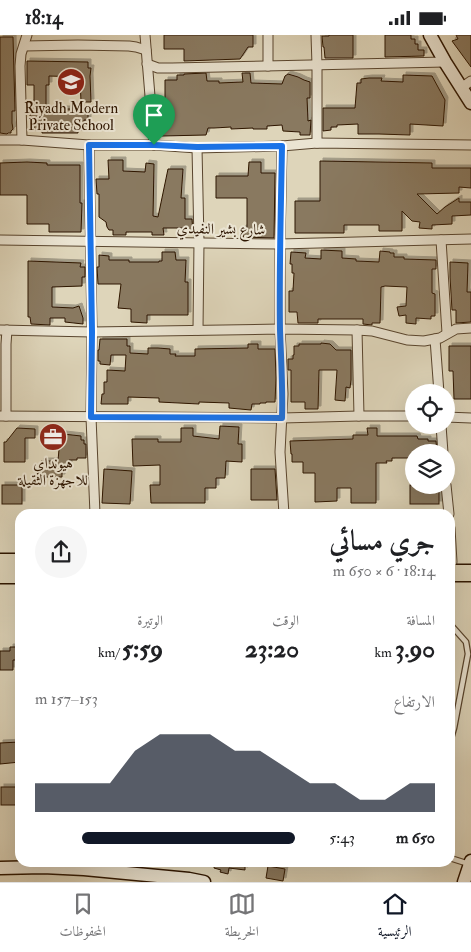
<!DOCTYPE html>
<html lang="ar">
<meta charset="utf-8">
<style>
body{margin:0;font-family:"IM FELL Double Pica",Amiri,serif;background:#f6f6f6;color:#202124;direction:rtl;height:100vh;display:flex;flex-direction:column;font-size:19px;white-space:nowrap}
*{box-sizing:border-box;margin:0}
p{font-size:16px;color:#757577}
.icon{flex:none;width:28px;height:28px;fill:none;stroke:currentColor;stroke-width:2;stroke-linecap:round;stroke-linejoin:round}
.map{position:relative;flex:1;overflow:hidden;direction:ltr}
.panel{position:absolute;left:15px;top:474px;width:440px;height:358px;display:flex;flex-direction:column;background:#fff;border-radius:15px;box-shadow:0 5px 20px #0002;direction:rtl}
.panel>*{flex:none}
.fabs{position:absolute;left:405px;top:349px;display:grid;gap:10px}
.fabs a{display:grid;place-items:center;width:50px;height:50px;border-radius:50%;background:#fff;box-shadow:0 5px 20px #0002;font-size:25px}
.pin{position:absolute;display:grid;place-items:center;width:42px;height:42px;color:#fff;margin:-51px -21px;border-radius:50% 50% 50% 0;rotate:-45deg;box-shadow:0 0 5px #0007}
.pin .icon{rotate:45deg}
.round{display:grid;place-items:center;flex:none;width:52px;height:52px;border-radius:26px;background:#f6f6f6}
.headline{display:flex;align-items:center;justify-content:space-between;height:85px;padding:0 20px}
h1{font-size:28px;font-weight:700;line-height:38px}
.metrics{display:grid;grid-template-columns:repeat(3,1fr);gap:8px;height:85px;padding:5px 20px}
.metrics div{display:grid;align-content:center}
.metrics b{font-size:25px;font-weight:700}
.metrics small{font-size:14px;font-weight:400}
.metrics p{font-size:14px}
.chart{height:140px;padding:10px 20px}
.chart p{display:flex;justify-content:space-between}
.chart svg{width:100%;height:90px;margin-top:5px;fill:#111827;opacity:.7}
ul{padding:0 20px;list-style:none;font-size:16px}
li{display:grid;grid-template-columns:80px 60px 1fr;align-items:center;height:38px}
li i{height:12px;border-radius:6px;background:#111827}
.status{display:flex;justify-content:space-between;align-items:center;height:35px;padding:0 25px;background:#fff;direction:ltr}
.status svg{height:14px;fill:currentColor}
.tabs{display:flex;justify-content:space-around;align-items:center;height:70px;border-top:1px solid #e0e0e0;background:#fff;font-size:14px;color:#757577}
.tabs a{display:grid;justify-items:center;gap:2px}
.tabs .on{color:#111827}
.map>svg:first-child{display:block}
</style>
<div class="status"><b>18:14</b><svg viewBox="0 0 49 12"><path d="M0 12V9h3v3zM5 12V6h3v6zM10 12V3h3v9zM15 12V0h3v12zM26 1h20v11H26zM47 4h2v5h-2z"/></svg></div>
<div class="map">
<svg width="471" height="847" viewBox="0 0 471 847">
<defs>
<filter id="shadow"><feDropShadow dx="3" dy="-3" stdDeviation="0" flood-color="#0004"/></filter>
</defs>
<rect width="100%" height="100%" fill="#ded5ba"/>
<filter id="stains"><feTurbulence type="fractalNoise" baseFrequency=".004" numOctaves="4"/><feColorMatrix values="0 0 0 0 .2 0 0 0 0 .09 0 0 0 0 .02 0 0 0 .5 -.17"/></filter>
<radialGradient id="worn" r=".72"><stop offset=".6" stop-color="#630" stop-opacity="0"/><stop offset="1" stop-color="#630" stop-opacity=".3"/></radialGradient>
<g fill="#897961" stroke="#2d1500" filter="url(#shadow)">
<polygon points="164,0 253,0 253,12 248,12 240,24 184,26 184,14 164,14"/>
<polygon points="329,0 353,0 353,23 325,23 324,12 323,12 322,1 329,1"/>
<polygon points="385,0 411,0 411,4 415,4 415,9 418,9 418,15 424,15 424,21 385,22"/>
<polygon points="456,0 471,0 471,32 452,6 458,4"/>
<polygon points="0,2 13,2 15,76 12,76 12,88 13,94 11,96 11,98 8,98 7,99 0,98"/>
<polygon points="27,26 88,27 88,33 91,33 90,41 91,67 81,67 80,42 49,41 49,50 46,50 46,74 88,74 88,85 84,85 84,95 78,95 78,98 42,98 42,95 34,95 34,87 30,87 30,68 34,68 34,50 27,50"/>
<polygon points="206,38 207,46 219,46 219,48 243,47 242,38 250,38 251,48 282,49 285,41 288,39 298,42 304,45 310,47 310,63 307,63 308,86 311,85 310,100 300,100 300,97 283,96 282,90 267,91 267,94 253,94 253,93 231,94 231,92 214,93 208,93 206,100 162,101 161,76 165,76 165,45 177,45 177,40 184,40 184,39"/>
<polygon points="403,40 432,41 445,65 443,91 410,89 410,100 379,99 358,99 358,89 337,90 337,92 331,92 331,95 323,96 323,73 355,73 357,48 361,48 361,44 369,43 382,43 381,46 403,47"/>
<polygon points="108,125 123,125 123,136 145,137 146,128 154,129 153,181 158,182 168,134 183,134 181,163 185,163 185,184 192,184 193,199 186,199 186,193 163,193 164,200 152,200 152,197 126,197 126,200 113,200 113,195 109,195 107,192 106,187 99,182 99,159 97,159 96,144 109,144"/>
<polygon points="320,126 432,128 432,133 471,133 471,153 459,152 459,158 417,159 437,179 445,172 459,163 459,167 471,167 471,180 452,181 452,189 432,190 432,194 419,193 420,187 412,186 402,176 402,196 379,196 379,190 344,190 344,198 295,198 295,166 320,166"/>
<polygon points="27,127 47,128 47,130 80,130 80,168 82,168 81,197 49,197 49,189 27,189 27,160 0,160 0,128"/>
<polygon points="249,127 261,127 261,138 275,138 274,203 243,202 243,193 247,193 247,163 216,163 216,141 248,141"/>
<polygon points="321,215 342,216 342,223 356,224 356,226 379,227 380,216 390,217 390,218 394,218 394,222 404,222 404,224 436,225 436,234 432,234 432,258 435,259 435,281 431,281 431,284 416,283 416,289 406,288 406,280 399,281 397,272 406,271 407,252 385,251 381,252 380,288 372,288 372,290 363,289 363,284 318,284 318,288 298,288 297,277 289,277 289,256 293,256 294,238 292,238 292,229 290,229 291,217 306,218 305,223 321,224"/>
<polygon points="162,217 175,217 176,225 186,225 185,247 188,247 188,280 147,280 147,288 131,287 131,274 118,273 121,249 98,249 97,232 99,232 99,220 109,221 109,225 129,225 129,227 159,227 159,226 162,226"/>
<polygon points="28,226 81,228 80,232 85,232 85,242 82,242 82,251 52,252 52,272 73,273 79,271 83,283 83,289 65,287 65,283 50,283 50,290 31,289 30,282 28,282"/>
<polygon points="450,227 468,228 467,257 471,257 471,287 456,288 456,275 452,275 450,242"/>
<polygon points="100,304 127,304 127,311 130,311 130,318 148,319 148,313 158,313 170,314 170,319 176,319 175,321 195,321 195,314 248,313 248,309 258,309 258,314 275,314 276,343 275,367 266,367 266,368 260,368 260,369 252,369 251,375 229,373 229,368 199,367 199,369 159,367 159,363 128,362 128,369 101,369 102,359 104,359 104,347 107,347 107,335 125,336 126,320 111,320 110,330 100,329 100,326 98,326 98,315 99,315"/>
<polygon points="321,308 330,309 336,315 351,315 351,345 350,353 346,352 345,366 335,365 337,335 319,335 318,374 305,374 305,367 291,367 291,335 288,335 288,324 293,324 293,320 294,320 294,311 299,311 299,309 321,309"/>
<polygon points="449,311 471,311 471,364 454,364 453,336 449,336"/>
<polygon points="220,391 239,392 238,409 242,409 242,427 226,426 225,443 216,443 216,453 205,453 205,468 151,468 150,450 160,450 160,430 133,431 132,404 158,404 158,407 181,407 181,393 193,393 193,401 219,404"/>
<polygon points="17,393 35,394 35,403 25,403 25,427 4,427 4,407 6,407"/>
<polygon points="367,393 377,393 377,401 417,401 418,404 428,404 428,406 436,406 437,418 414,418 414,423 392,423 392,426 386,426 387,428 376,428 376,468 351,468 351,453 337,453 337,466 315,467 315,438 303,438 303,427 292,427 292,419 291,419 290,406 353,404 353,400 368,400"/>
<polygon points="63,399 81,401 81,405 84,405 84,409 86,409 86,423 77,423 77,425 69,425 69,430 62,430 62,442 41,442 41,426 58,426 60,402 63,402"/>
<polygon points="104,434 132,436 130,469 102,468"/>
<polygon points="251,434 275,434 277,465 251,465"/>
<rect x="2" y="450" width="20" height="19"/>
<rect x="410" y="450" width="29" height="19"/>
<polygon points="10,612 20,612 20,625 13,625 13,635 0,635 0,616 10,616"/>
<polygon points="20,707 20,727 0,729 0,708"/>
<rect x="1" y="752" width="19" height="18"/>
<polygon points="215,826 245,826 245,835 229,833 228,839 220,837 221,835 214,833"/>
<polygon points="268,831 285,834 283,846 266,843"/>
</g>
<g fill="none" stroke-linecap="round" stroke-linejoin="round">
<defs>
<g id="lane">
<polyline points="450,589 466,607 468,619 454,693 450,707"/>
<polyline points="450,823 469,829"/>
</g>
<g id="street">
<polyline points="145,0 154,110"/>
<polyline points="268,0 268,31"/>
<polyline points="316,0 317,30 317,108"/>
<polyline points="24,11 78,10 129,11 136,12 146,15"/>
<polyline points="147,29 158,33 172,33 445,27"/>
<polyline points="461,53 471,46"/>
<polyline points="0,105 22,105 89,110 154,110 197,113 282,111 317,108 471,110"/>
<polyline points="22,105 20,31 21,19 27,0"/>
<polyline points="89,110 92,297 91,382 95,479"/>
<polyline points="282,111 280,209 280,294 283,359 280,417 284,479"/>
<polyline points="197,113 199,207 198,295"/>
<polyline points="0,205 280,209 471,204"/>
<polyline points="441,205 447,298"/>
<polyline points="0,295 92,297 280,294 357,295 372,296 407,305 424,306 440,303 456,294 471,293"/>
<polyline points="357,295 359,381"/>
<polyline points="435,304 439,358"/>
<polyline points="0,381 282,383 359,381 414,381"/>
<polyline points="6,381 6,309 7,295"/>
<polyline points="446,382 471,383"/>
<polyline points="441,390 443,418"/>
<polyline points="446,450 449,479"/>
<polyline points="450,493 452,527"/>
</g>
<g id="secondary">
<polyline points="430,0 445,27 471,68"/>
<polyline points="0,833 43,832 84,834 189,844 204,847"/>
<polyline points="464,847 471,826"/>
</g>
<g id="highway">
<polyline points="0,527 20,527"/>
<polyline points="450,538 471,538"/>
<polyline points="0,540 20,540"/>
</g>
</defs>
<use href="#lane" stroke="#59452e" stroke-width="7"/>
<use href="#street" stroke="#59452e" stroke-width="11"/>
<use href="#secondary" stroke="#2d1500" stroke-width="15"/>
<use href="#highway" stroke="#2d1500" stroke-width="19"/>
<use href="#lane" stroke="#eae4d2" stroke-width="4.5"/>
<use href="#street" stroke="#eae4d2" stroke-width="9"/>
<use href="#secondary" stroke="#eae4d2" stroke-width="12"/>
<use href="#highway" stroke="#ded5ba" stroke-width="16"/>
</g>
<g fill="none" stroke-linecap="round" stroke-linejoin="round">
<defs>
<path id="route" d="M 89,110 L 154,110 L 197,112 L 282,111 C 281,172 279,233 280,295 C 281,324 283,353 282,383 L 91,382 L 92,297 Z"/>
</defs>
<use href="#route" stroke="#fff" stroke-width="10"/>
<use href="#route" stroke="#1a73e8" stroke-width="6"/>
</g>
<defs>
<symbol id="school-disc" viewBox="-11 -11 22 22"><circle r="9.5" fill="#8f2418" stroke="#eae4d2"/><path d="M0-5L7-2L0 1L-7-2ZM-4 1L0 2.5L4 1V4Q0 6-4 4Z" fill="#fff"/></symbol>
<symbol id="office-disc" viewBox="-11 -11 22 22"><circle r="9.5" fill="#8f2418" stroke="#eae4d2"/><path d="M-6-3h4V-5.5h4V-3h4V5H-6ZM-1-4.5V-3h2v-1.5ZM-6 0V1H6V0Z" fill="#fff"/></symbol>
</defs>
<g fill-rule="evenodd">
<use href="#school-disc" x="55" y="31" width="32" height="32"/>
<use href="#office-disc" x="37" y="386" width="32" height="32"/>
</g>
<g text-anchor="middle" stroke-width="4" stroke-linejoin="round" paint-order="stroke">
<g font-size="15" fill="#2d1500" stroke="#eae4d2">
<text x="71" y="78">Riyadh Modern<tspan x="71" dy="17">Private School</tspan></text>
<text x="53" y="433">هيونداي<tspan x="53" dy="17">للاجهزة الثقيلة</tspan></text>
</g>
<g font-size="15" fill="#2d1500" stroke="#eae4d2">
<text transform="translate(221 194) rotate(1)" y="5">شارع بشير النفيدي</text>
</g>
</g>
<rect width="100%" height="100%" filter="url(#stains)"/>
<rect width="100%" height="100%" fill="url(#worn)"/>
</svg>
<div class="fabs">
<a><svg class="icon" aria-label="locate" viewBox="0 0 24 24"><circle cx="12" cy="12" r="6"/><path d="M12 2v4M12 18v4M2 12h4M18 12h4"/></svg></a>
<a><svg class="icon" aria-label="layers" viewBox="0 0 24 24"><path d="M12 4l9 5-9 5-9-5zM3 14l9 5 9-5"/></svg></a>
</div>
<div class="pin" style="left:154px;top:110px;background:#1e9e55"><svg class="icon" aria-label="arrive" viewBox="0 0 24 24"><path d="M6 21V4h12l-3 4 3 4H6"/></svg></div>
<section class="panel">
<div class="headline"><div><h1>جري مسائي</h1><p>18:14 · 6 × 650 m</p></div><a class="round"><svg class="icon" aria-label="share" viewBox="0 0 24 24"><path d="M12 15V3M7 8l5-5 5 5M5 13v7h14v-7"/></svg></a></div>
<div class="metrics">
<div><p>المسافة</p><b>3.90<small> km</small></b></div>
<div><p>الوقت</p><b>23:20</b></div>
<div><p>الوتيرة</p><b>5:59<small> /km</small></b></div>
</div>
<div class="chart"><p><span>الارتفاع</span>153–157 m</p>
<svg viewBox="0 0 160 44" preserveAspectRatio="none"><path d="M0 44V30L10 30L20 30L30 30L40 14L50 6L60 6L70 6L80 14L90 14L100 22L110 30L120 30L130 38L140 38L150 30L160 30V44z"/></svg>
</div>
<ul>
<li><b>650 m</b>5:43<i style="width:82%"></i></li>
</ul>
</section>
</div>
<nav class="tabs">
<a class="on"><svg class="icon" aria-label="home" viewBox="0 0 24 24"><path d="M3 11l9-7 9 7M6 9v11h12V9"/></svg>الرئيسية</a>
<a><svg class="icon" aria-label="map" viewBox="0 0 24 24"><path d="M3 6l6-2 6 2 6-2v14l-6 2-6-2-6 2zM9 4v14M15 6v14"/></svg>الخريطة</a>
<a><svg class="icon" aria-label="saved" viewBox="0 0 24 24"><path d="M7 4h10v16l-5-4-5 4z"/></svg>المحفوظات</a>
</nav>
